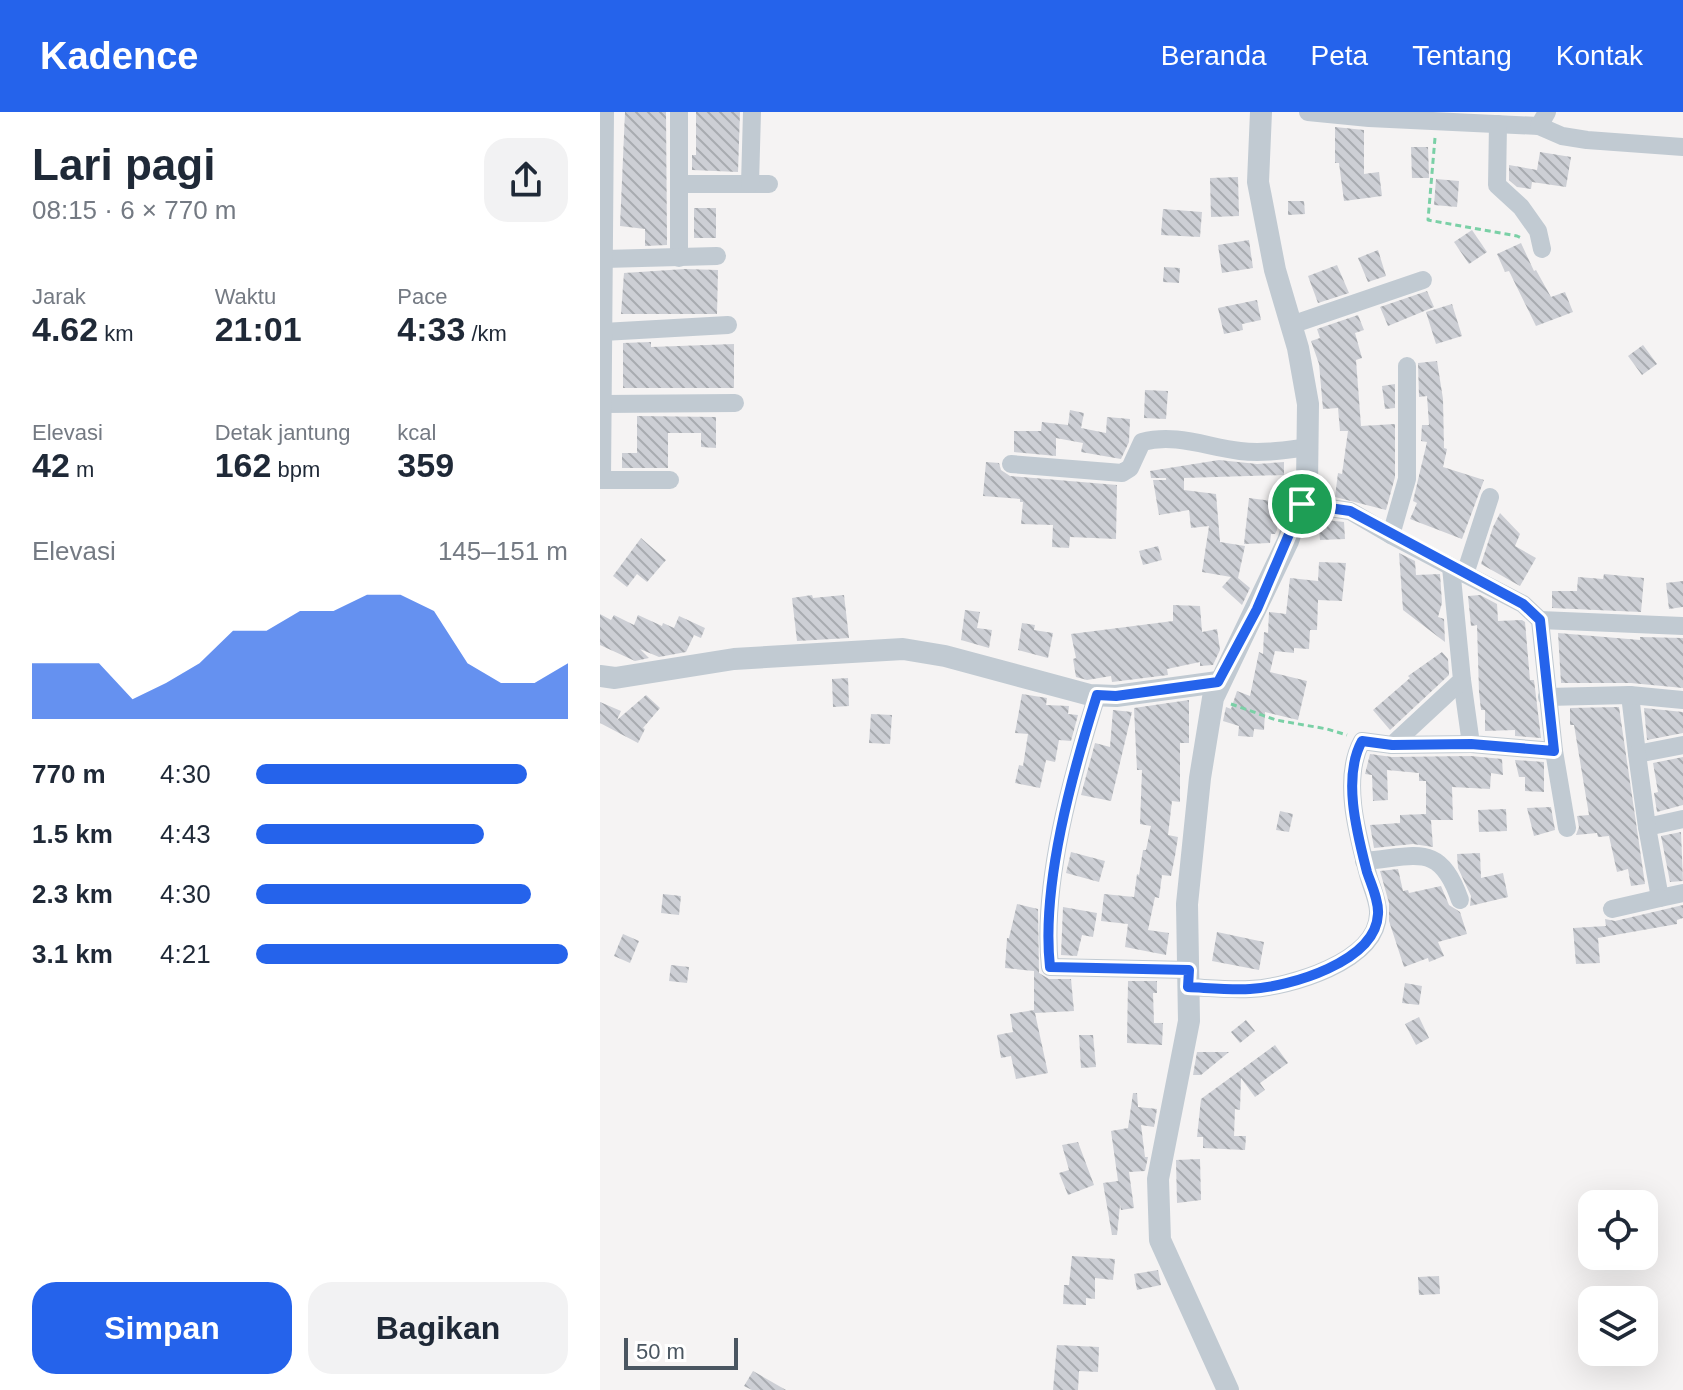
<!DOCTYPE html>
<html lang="id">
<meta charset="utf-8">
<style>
body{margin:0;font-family:Arial,sans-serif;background:#f2f2f3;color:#1f2937;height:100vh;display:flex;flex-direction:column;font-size:30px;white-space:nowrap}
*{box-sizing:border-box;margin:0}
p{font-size:26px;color:#747a83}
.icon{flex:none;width:44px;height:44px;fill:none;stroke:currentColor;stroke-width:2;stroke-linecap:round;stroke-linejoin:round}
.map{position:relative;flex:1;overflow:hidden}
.panel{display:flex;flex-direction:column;background:#fff;width:600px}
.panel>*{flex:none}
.fabs{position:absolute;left:978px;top:1078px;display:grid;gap:16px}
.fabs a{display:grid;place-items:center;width:80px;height:80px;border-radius:16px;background:#fff;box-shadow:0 8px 32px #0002;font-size:40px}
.scale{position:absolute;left:24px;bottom:20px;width:114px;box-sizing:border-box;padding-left:8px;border:4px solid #4a5661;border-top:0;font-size:22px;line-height:28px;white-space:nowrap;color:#4a5661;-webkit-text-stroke:6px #fff;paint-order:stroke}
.pin{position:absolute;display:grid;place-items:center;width:68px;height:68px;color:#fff;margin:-34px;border:4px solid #fff;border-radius:50%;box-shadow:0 2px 8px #0007}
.round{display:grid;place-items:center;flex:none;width:84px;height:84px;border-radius:24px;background:#f2f2f3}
.overview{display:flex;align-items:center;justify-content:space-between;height:136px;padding:0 32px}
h1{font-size:44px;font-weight:800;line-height:60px}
.stats{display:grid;grid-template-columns:repeat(3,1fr);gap:12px;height:136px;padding:8px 32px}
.stats div{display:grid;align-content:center}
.stats b{font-size:34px;font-weight:800}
.stats small{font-size:22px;font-weight:400}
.stats p{font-size:22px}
.chart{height:224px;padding:16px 32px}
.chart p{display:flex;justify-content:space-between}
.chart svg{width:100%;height:144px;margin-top:8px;fill:#2563eb;opacity:.7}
.cta{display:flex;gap:16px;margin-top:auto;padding:16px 32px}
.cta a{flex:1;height:92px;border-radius:24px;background:#2563eb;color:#fff;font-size:32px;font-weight:800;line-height:92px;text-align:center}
.cta a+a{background:#f2f2f3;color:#1f2937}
ul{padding:0 32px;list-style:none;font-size:26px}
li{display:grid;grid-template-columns:128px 96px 1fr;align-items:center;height:60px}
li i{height:20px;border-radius:10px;background:#2563eb}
header{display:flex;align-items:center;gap:48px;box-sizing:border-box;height:112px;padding:0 40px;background:#2563eb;color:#fff}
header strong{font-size:38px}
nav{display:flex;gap:44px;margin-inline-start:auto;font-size:28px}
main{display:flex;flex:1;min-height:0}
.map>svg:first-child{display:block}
</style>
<header>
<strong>Kadence</strong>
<nav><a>Beranda</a><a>Peta</a><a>Tentang</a><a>Kontak</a></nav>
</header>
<main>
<section class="panel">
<div class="overview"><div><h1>Lari pagi</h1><p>08:15 · 6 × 770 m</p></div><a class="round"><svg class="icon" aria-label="share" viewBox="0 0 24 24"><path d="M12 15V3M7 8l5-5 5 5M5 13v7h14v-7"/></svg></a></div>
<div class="stats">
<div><p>Jarak</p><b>4.62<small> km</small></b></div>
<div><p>Waktu</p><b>21:01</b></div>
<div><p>Pace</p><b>4:33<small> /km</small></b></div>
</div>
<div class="stats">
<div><p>Elevasi</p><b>42<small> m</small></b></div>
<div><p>Detak jantung</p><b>162<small> bpm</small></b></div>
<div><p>kcal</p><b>359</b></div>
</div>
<div class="chart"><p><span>Elevasi</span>145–151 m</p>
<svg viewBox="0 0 160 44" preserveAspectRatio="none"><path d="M0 44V27L10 27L20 27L30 38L40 33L50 27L60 17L70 17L80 11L90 11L100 6L110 6L120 11L130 27L140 33L150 33L160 27V44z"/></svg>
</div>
<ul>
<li><b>770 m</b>4:30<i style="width:87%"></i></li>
<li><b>1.5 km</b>4:43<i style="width:73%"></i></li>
<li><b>2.3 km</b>4:30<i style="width:88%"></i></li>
<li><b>3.1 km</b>4:21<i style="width:100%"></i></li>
</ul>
<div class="cta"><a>Simpan</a><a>Bagikan</a></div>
</section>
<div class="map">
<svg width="1083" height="1278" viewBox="0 0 1083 1278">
<defs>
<pattern id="building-back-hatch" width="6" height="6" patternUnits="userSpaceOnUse" patternTransform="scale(2)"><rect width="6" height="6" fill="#cdcfd5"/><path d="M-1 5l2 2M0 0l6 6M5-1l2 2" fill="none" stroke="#a8abb0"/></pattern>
</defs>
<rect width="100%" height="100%" fill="#f5f3f3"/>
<g fill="url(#building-back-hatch)">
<polygon points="25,0 66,0 67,133 45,134 45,117 20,114"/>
<polygon points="96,0 140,0 138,60 92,58 92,43 96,43"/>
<polygon points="735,15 764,18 764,62 779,60 782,84 744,89 739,51 735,51"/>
<polygon points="811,35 828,35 829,66 812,66"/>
<polygon points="940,40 971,45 966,75 932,70 931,77 917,75 909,68 909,53 937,58"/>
<polygon points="638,65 639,104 611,105 610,66"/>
<polygon points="836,67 859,69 857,95 834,93"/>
<polygon points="688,89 704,89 705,102 688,103"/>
<rect x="94" y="96" width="22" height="30"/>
<polygon points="563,97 602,100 600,125 561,123"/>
<polygon points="872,118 887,140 869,152 854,130"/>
<polygon points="649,128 653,156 622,161 618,133"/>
<polygon points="921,131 934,159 936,158 951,185 965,180 973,200 936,214 909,159 905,160 897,142"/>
<polygon points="778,138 786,164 768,170 758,146"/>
<polygon points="737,153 749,181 718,191 708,164"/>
<polygon points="564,155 580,156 579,171 563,170"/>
<polygon points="85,157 118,158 117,202 21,202 24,161"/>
<polygon points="827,179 834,195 788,214 780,195"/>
<polygon points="657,188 661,208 642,212 643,218 624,222 618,196"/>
<polygon points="852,192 862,224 836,232 826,200"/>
<polygon points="758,203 764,218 755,221 762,246 756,248 761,314 795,312 795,365 786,398 735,385 738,361 742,362 748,319 740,319 738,296 723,297 719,252 711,229 720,226 717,217"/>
<polygon points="51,230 51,235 134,232 134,276 23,276 23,231"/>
<polygon points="1043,233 1057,252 1042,263 1028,244"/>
<polygon points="837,249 843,287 844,336 847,337 843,355 884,368 862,427 810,407 817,391 813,389 827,330 821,329 822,313 829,313 827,284 819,285 818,251"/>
<polygon points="795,272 795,296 785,297 782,274"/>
<polygon points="545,278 568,279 566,307 544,306"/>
<polygon points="470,298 484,301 481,316 506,321 507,305 530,307 529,330 521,347 481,340 483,331 456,326 456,344 414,340 414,319 441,319 442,310 468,313"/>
<polygon points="37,304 116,305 116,336 101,335 101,321 68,321 68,356 22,356 22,341 37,341"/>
<polygon points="619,348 657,352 684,350 684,363 584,366 584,378 616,382 620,430 645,434 638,466 650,476 642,493 622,475 631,465 602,460 609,414 591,416 589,398 559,403 553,368 566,368 566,366 551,366 550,359"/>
<polygon points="386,350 399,351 401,358 410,364 517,373 516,427 470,425 469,436 452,435 453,413 421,412 423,390 420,390 420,387 383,384"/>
<polygon points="649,386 680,390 677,418 675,422 671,422 670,431 644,432"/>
<polygon points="900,401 920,422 915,434 936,446 920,474 881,452 893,415"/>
<polygon points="718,407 744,410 745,427 720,428"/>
<polygon points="41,426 66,448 47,470 37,462 27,475 13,464"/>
<polygon points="558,434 562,448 543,453 539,439"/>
<polygon points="799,441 815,449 816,463 840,462 842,491 838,505 844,507 845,530 803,498"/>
<polygon points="719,450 746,451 742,489 718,488 717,518 710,518 709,537 694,536 694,541 675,539 670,560 707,569 698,608 665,600 664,618 654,617 653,625 638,624 639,614 623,609 626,595 631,597 637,579 650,584 659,540 663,542 664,520 668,521 669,500 686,502 690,466 718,469"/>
<polygon points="1004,462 1044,466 1041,500 952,496 952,479 977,479 978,465 1003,467"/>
<polygon points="1083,469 1083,495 1069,497 1066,471"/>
<polygon points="212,483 213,486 244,483 249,526 197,529 192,486"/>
<polygon points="880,483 897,492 898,509 922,508 925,510 930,568 934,568 941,626 915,624 915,618 885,619 885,598 881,598 879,580 877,513 871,514 868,484"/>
<polygon points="573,493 600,494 602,520 617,517 620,538 613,553 600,554 600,550 567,557 568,563 512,570 511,564 487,568 476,565 473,547 476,546 471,522 573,509"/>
<polygon points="365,498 380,500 377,516 392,518 389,536 361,528"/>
<polygon points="0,502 11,508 14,503 34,513 38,503 62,514 63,511 74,516 79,504 105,516 101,526 94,523 86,540 59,545 40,537 49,546 35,549 0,533"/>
<polygon points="422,511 435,513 434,518 453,521 448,546 418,538"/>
<polygon points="958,521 1040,528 1040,525 1083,526 1083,576 1031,571 961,571"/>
<polygon points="842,540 848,547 849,563 790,618 773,598 810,566 808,564"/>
<polygon points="248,566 249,594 233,595 232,567"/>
<polygon points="422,582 447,586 446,593 469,594 468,602 478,603 471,629 459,628 455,650 446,648 440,676 415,671 419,653 423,654 428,622 415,621"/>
<polygon points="46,583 60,596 43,616 45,617 38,631 0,611 0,590 21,599 17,608"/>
<polygon points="589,588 589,631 580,631 580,690 572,689 568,723 578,725 575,744 571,764 562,763 559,786 555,785 548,818 569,821 566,843 525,835 528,812 501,809 504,782 534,785 537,762 539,763 543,738 546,738 551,714 540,712 542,658 537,658 534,596"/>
<polygon points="1019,595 1045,772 1031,774 1028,757 1017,760 1009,724 998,725 997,721 976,723 979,715 977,704 989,703 974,613 970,613 970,596"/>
<polygon points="1044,596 1083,600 1083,621 1047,628"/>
<polygon points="513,598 532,600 511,689 481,683 495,631 510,635"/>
<polygon points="271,602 292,603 290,632 269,631"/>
<polygon points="770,642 792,645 871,644 902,647 903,663 891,661 890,677 852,675 853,708 831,708 833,735 813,732 774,736 770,713 800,711 800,703 826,702 826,669 819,669 819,661 787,658 788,688 773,689 772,663 765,662"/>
<polygon points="1083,645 1083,693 1057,700 1054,681 1058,680 1053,651"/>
<polygon points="915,648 944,650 944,680 925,679 925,665 919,665"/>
<polygon points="951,695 955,718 934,724 927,696"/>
<polygon points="906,697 907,719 879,720 878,698"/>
<polygon points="680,699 693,702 689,720 676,718"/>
<polygon points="1081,720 1083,769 1070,770 1061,724"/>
<polygon points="471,740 505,749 499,770 466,761"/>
<polygon points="880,741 881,766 903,761 908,785 870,794 871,784 858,756 857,742"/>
<polygon points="798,757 803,779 808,778 809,781 841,774 849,793 860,800 867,822 838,830 844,844 829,850 828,846 804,855 789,809 789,791 780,759"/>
<polygon points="63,782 81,784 79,803 61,801"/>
<polygon points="417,792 438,797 439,861 449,867 471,867 474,899 435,901 448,961 416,967 411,944 401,946 397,923 413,920 410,902 434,898 434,859 405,856 407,826 409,826"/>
<polygon points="1083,793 1083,806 1077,808 1077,812 998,826 1000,851 976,852 973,816 1006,814 1005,807 1015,809"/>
<polygon points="463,795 497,801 493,825 482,823 477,844 461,843"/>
<polygon points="617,820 664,830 659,858 612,849"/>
<polygon points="23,822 39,829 30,851 14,844"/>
<polygon points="71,853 89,855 87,871 69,869"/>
<polygon points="528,869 557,869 557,881 553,881 554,911 563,911 562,933 527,931"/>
<polygon points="805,871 822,874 819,893 802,891"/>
<polygon points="819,905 829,926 816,933 805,912"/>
<polygon points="646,908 655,919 640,931 631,920"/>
<polygon points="479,923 493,923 496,955 481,956"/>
<polygon points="675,933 688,951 660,971 665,978 655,985 641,966 640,998 635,997 634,1024 646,1024 645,1038 603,1036 603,1025 597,1025 601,987"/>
<polygon points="597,940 629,940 601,963 593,963"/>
<polygon points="533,981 537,981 538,995 557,997 554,1015 541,1013 545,1045 548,1045 545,1059 529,1060 534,1096 521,1098 520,1093 517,1123 512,1123 503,1071 518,1069 511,1019 528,1016"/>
<polygon points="478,1030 494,1073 468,1083 459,1061 469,1058 462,1033"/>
<polygon points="600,1047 601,1088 577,1091 576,1048"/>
<polygon points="472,1144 515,1147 513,1168 495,1166 495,1187 486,1186 486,1193 463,1192 464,1173 469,1173"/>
<polygon points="558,1158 561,1173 537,1178 534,1162"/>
<polygon points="839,1164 840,1182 819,1183 818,1165"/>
<polygon points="457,1233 499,1235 498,1260 479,1259 478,1278 453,1278"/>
<polygon points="153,1259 186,1278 152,1278 144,1274"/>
</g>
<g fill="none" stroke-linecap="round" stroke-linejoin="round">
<g stroke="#7ad0a6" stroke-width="3" stroke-dasharray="6 4" stroke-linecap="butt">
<polyline points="835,26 828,108 917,124 923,127"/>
<polyline points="631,592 676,608 727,617 747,623"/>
</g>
<g stroke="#c1cad2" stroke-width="18">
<polyline points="708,0 769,6 939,14 947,0"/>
<polyline points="898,12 897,73 921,95 938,119 942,137"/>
<polyline points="939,14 962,24 987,28 1083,35"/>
<polyline points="79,72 169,72"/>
<polyline points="150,72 152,0"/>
<polyline points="79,146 79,0"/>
<polyline points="4,147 117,144"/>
<polyline points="691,213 823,168"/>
<polyline points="3,220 128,213"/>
<polyline points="3,292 135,291"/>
<path d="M 411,352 L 522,361 L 530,356 L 542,330 C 576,321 607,335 640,339 C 663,342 686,338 709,335"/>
<polyline points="0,368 70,368"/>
<polyline points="2,368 5,0"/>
<polyline points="702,392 750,399 791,423 807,367 807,254"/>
<polyline points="791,423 865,462 890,385"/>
<polyline points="940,508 1083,514"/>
<polyline points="862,568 871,632 954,639 940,508 923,492 865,462"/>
<path d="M 497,583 C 472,663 441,772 450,855 L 589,858"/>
<polyline points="1030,583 1037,642 1083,633"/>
<polyline points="947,585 1030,583 1083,588"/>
<polyline points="792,633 871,632"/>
<polyline points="954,639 967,716"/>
<polyline points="1037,642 1047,715 1083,707"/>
<polyline points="1047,715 1060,786 1083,781"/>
<path d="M 764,749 C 816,745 840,729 860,788"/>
<polyline points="1012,797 1060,786"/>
<path d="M 588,875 C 609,876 630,878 650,877 C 689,875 777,850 778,802 C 779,791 772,776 769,766 C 758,725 741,667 762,629 L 792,633 L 862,568 L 851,455"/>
</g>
<g stroke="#c1cad2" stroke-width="22">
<polyline points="0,564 15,566 134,547 303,537 345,544 490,583 516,584 618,570"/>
<polyline points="628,1278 560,1128 558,1067 589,909 587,792 600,666 613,586 688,429 707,372 708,292 698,236 675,158 658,70 661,0"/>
</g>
</g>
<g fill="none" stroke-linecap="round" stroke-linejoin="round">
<defs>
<path id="route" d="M 702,392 L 750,399 L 923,492 L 940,508 L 954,639 L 871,632 L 792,633 L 762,629 C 742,665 757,721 767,760 C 771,772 779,789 778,802 C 776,850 689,875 650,877 C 630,878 609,876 588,875 L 589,858 L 450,855 C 441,773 472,662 497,583 L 516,584 L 618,570 L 657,497 Z"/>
</defs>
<use href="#route" stroke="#fff" stroke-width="16"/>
<use href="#route" stroke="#2563eb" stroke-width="10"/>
</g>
</svg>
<div class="fabs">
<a><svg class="icon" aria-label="locate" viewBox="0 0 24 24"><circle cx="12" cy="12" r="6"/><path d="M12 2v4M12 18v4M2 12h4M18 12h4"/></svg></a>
<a><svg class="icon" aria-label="layers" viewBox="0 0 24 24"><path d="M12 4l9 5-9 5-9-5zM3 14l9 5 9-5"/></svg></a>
</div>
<div class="scale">50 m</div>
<div class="pin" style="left:702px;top:392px;background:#1e9e55"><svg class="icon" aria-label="arrive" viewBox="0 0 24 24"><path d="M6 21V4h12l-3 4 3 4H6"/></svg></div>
</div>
</main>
